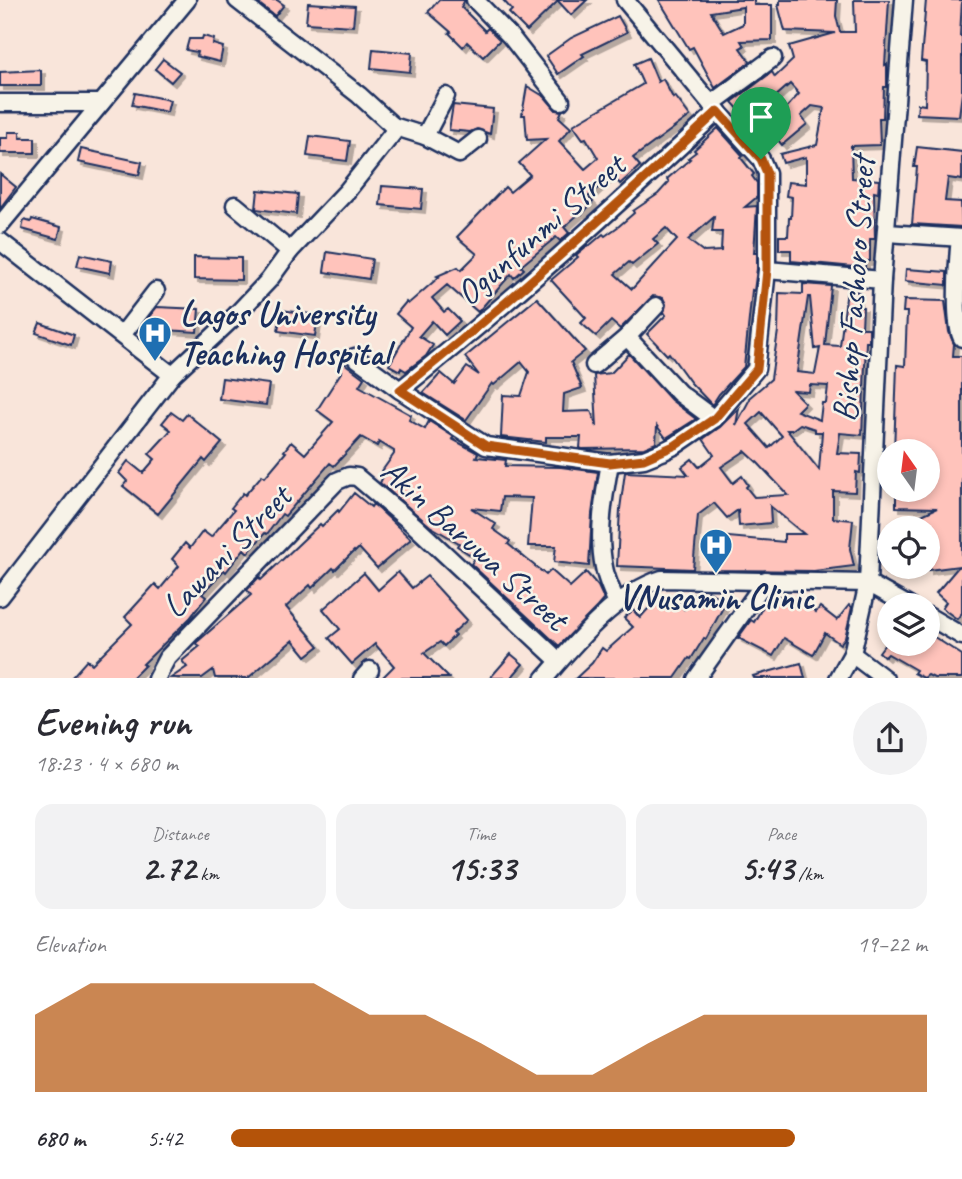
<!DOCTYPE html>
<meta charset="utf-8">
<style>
body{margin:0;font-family:Caveat,sans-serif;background:#f2f2f3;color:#2b2b33;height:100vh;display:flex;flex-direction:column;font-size:26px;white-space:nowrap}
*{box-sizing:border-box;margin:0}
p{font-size:23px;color:#7c7c81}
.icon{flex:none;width:38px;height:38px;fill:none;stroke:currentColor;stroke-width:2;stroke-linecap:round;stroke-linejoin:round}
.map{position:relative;height:678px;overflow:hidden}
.details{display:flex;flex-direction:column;background:#fff;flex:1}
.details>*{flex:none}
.needle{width:46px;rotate:346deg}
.tools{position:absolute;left:877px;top:439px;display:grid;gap:14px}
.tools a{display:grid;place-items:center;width:63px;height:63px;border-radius:50%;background:#fff;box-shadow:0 4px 10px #0003;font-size:35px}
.pin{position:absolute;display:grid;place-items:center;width:60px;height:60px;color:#fff;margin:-72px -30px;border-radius:50% 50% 50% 0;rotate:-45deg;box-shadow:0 0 7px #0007}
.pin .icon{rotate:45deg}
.round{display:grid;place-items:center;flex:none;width:74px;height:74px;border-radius:37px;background:#f2f2f3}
.headline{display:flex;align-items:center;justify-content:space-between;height:119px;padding:0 35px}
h1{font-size:38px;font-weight:800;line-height:52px}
.figures{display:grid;grid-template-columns:repeat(3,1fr);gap:10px;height:119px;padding:7px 35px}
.figures div{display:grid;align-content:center;border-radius:18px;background:#f2f2f3;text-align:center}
.figures b{font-size:35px;font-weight:800}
.figures small{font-size:19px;font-weight:400}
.figures p{font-size:19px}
.chart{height:196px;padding:14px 35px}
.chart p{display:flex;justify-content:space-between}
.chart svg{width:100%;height:126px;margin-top:7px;fill:#b45309;opacity:.7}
ul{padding:0 35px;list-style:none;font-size:23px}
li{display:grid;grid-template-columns:112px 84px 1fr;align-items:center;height:52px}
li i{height:18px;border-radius:9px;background:#b45309}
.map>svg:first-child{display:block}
</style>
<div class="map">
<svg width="962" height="679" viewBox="0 0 962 679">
<defs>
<filter id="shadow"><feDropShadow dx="4" dy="4" stdDeviation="0" flood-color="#0004"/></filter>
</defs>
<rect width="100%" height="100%" fill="#f9e5da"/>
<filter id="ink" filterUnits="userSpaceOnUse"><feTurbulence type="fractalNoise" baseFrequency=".0143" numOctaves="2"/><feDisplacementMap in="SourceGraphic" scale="14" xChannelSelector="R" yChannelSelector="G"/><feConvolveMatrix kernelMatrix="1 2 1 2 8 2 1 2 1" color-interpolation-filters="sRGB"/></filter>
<g filter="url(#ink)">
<g fill="#ffc3bb" stroke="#1b2f5e" stroke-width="2" fill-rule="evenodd" filter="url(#shadow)">
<polygon points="254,0 277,0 284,5 275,16"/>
<polygon points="439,0 465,0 461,7 485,31 488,28 500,40 483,57 467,42 463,47 449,33 451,32 428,12"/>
<polygon points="503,0 587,0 571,15 558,1 527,31 509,13 512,10"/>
<path d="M 659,0 L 754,0 L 754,5 L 772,5 L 772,40 L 741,41 L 744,46 L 740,48 L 750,62 L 715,88 L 693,47 L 689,49 ZM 743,7 L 743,24 L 724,33 L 711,12 Z"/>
<polygon points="780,0 837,0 836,16 840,32 855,32 854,0 889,0 885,65 887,64 887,87 884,87 883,118 879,118 880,145 851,146 852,178 879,180 878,193 874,192 875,239 870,239 870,261 865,261 865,268 791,261 791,250 779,250 779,236 788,236 789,218 791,218 792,197 786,196 788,182 806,184 806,157 783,163 780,154 817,145 824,108 812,106 801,116 807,124 782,145 768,128 799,94 790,84 751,118 743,109 740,111 732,102 772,72 775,77 793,60 789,46 835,33 785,31 778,5 780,5"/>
<polygon points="926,0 962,0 960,36 962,36 962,93 959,116 917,114 918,104 925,105 926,62 921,61"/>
<polygon points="308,3 355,6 353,26 306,23"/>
<polygon points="618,16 627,32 582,54 584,56 558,74 546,56 571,38"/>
<polygon points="203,36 214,39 213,44 223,47 220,62 196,56 197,52 186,50 189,39 202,39"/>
<polygon points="373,49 412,53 410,72 371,68"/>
<polygon points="648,58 658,82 663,79 673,98 675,96 690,116 633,158 640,166 620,184 612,175 588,197 593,202 582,214 580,213 564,227 569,233 560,241 556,237 521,266 524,269 514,278 511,274 478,312 447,285 432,298 444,312 448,309 460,321 445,335 432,321 419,336 433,345 426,356 406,371 401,368 400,371 389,365 411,327 396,314 406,302 408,304 439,277 437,276 458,267 461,270 477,254 457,237 505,187 510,192 530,175 519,163 546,139 527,140 525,115 522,115 527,86 545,97 556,110 562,111 559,117 571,128 559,141 585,169 598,158 586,138 583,139 573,125 643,84 634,64"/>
<polygon points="163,59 180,72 171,82 155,69"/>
<polygon points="41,70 41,86 0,86 0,72"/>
<polygon points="135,93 170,100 167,112 132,105"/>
<polygon points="453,105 493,109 490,134 477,129 470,132 449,130"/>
<path d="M 718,128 L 743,156 L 741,158 L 754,174 L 752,176 L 757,183 L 757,197 L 745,207 L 757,206 L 754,253 L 757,253 L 757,269 L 754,291 L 752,290 L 744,367 L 719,394 L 712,405 L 691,383 L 669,353 L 667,355 L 647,334 L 666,315 L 664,312 L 666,304 L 663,298 L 653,296 L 620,329 L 611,321 L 596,336 L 581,323 L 586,318 L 551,280 L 578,257 L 576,255 L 588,245 L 589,246 L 603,234 L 605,236 L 619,226 L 634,213 L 633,211 L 658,194 L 669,182 L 667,179 L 690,159 L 688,158 L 696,152 L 694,150 ZM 714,217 L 712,232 L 722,232 L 721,251 L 704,252 L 688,240 ZM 666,228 L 677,240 L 632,289 L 615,274 L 629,262 L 632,265 L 658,244 L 653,239 Z"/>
<polygon points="8,132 20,132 20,138 35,138 35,153 0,153 0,138 8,138"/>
<polygon points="310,136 350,141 347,161 307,156"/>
<polygon points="917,147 962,152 962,180 948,178 945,201 961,202 962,227 912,224 917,167 914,167"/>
<polygon points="81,149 142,162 139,175 78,162"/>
<polygon points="0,174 16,187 0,208"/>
<polygon points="382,186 423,189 421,209 380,205"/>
<polygon points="258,190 298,194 296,214 256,209"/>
<polygon points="32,219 61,227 58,239 22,229 24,220 31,222"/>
<polygon points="327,252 372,259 369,279 324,272"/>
<polygon points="80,254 112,261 110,273 77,266"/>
<polygon points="194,257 241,258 241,280 194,279"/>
<polygon points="906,269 947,272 947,285 905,281"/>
<path d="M 803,284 L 831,286 L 825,345 L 840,346 L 847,290 L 859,292 L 856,307 L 863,307 L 862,328 L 869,328 L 869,342 L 866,342 L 862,435 L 840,433 L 837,453 L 861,454 L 860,473 L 856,472 L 855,492 L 833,491 L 833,518 L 853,520 L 850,549 L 854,566 L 814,571 L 714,570 L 718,536 L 784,542 L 784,534 L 804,534 L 770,506 L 771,523 L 739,526 L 738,510 L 727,518 L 714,503 L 698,515 L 693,569 L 617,566 L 620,509 L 625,472 L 688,475 L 682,467 L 692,459 L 699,467 L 714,455 L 703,439 L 720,427 L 739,408 L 736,425 L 750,399 L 749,398 L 771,379 L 778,331 L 779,293 L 803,294 ZM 808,297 L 810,297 L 815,349 L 820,348 L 815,374 L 797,372 ZM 810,385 L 828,386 L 826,403 L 822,403 L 820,420 L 797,411 L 805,403 L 793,391 L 809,392 ZM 761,412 L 782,436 L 769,448 L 748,424 ZM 800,424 L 815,429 L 815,432 L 822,432 L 819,470 L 787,430 L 792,430 ZM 745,451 L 758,463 L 788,495 L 754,497 L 746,487 L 748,485 L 742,476 L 733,483 L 721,467 Z"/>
<polygon points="537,298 585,351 571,362 582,388 564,394 563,412 591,411 597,427 594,375 611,373 629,354 671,400 696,419 666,438 657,426 656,443 644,448 582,449 580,448 581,437 546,437 546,442 501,437 503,395 521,396 529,372 521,362 494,385 492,383 466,420 423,393 441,373 454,384 467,367 479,375 465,357"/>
<polygon points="904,300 945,301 949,332 954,344 953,356 962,356 962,613 957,619 942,608 946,602 936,593 959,566 928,570 928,528 893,528 937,508 896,507 896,490 928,491 928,452 894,452 897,365 905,366 907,312 903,312"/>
<polygon points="157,307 199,309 197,332 150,329 149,317"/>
<polygon points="281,310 318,315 315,336 278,331"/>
<polygon points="40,323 74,335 71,345 36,333"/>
<polygon points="344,363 364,378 359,386 411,415 409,420 425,429 429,421 454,437 452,439 478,453 476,457 506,460 505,466 561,467 598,472 592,514 589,566 554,562 556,546 528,546 532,498 502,497 500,511 471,508 496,524 493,529 510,541 508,544 546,575 551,570 570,587 586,572 598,586 604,599 597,607 559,646 471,564 475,558 457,546 459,543 430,526 380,483 385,472 382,471 394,454 394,451 379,442 377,446 361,437 334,466 330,463 285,516 282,514 267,534 265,533 248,553 244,549 226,572 224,570 202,594 206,597 190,618 143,664 145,665 132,678 71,678 87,660 92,664 132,624 125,617 155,584 160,589 179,566 172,559 185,543 190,548 203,531 211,537 234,510 231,508 243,493 245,495 262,475 265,477 286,452 284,451 291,442 305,454 333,422 317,410 342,371 340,370"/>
<polygon points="222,378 269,384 266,405 219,399"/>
<polygon points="171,412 182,420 187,414 222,443 206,462 203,459 158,514 123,486 127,481 119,473 128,461 143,473 155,459 149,454 171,430 162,423"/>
<polygon points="354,493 371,507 373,504 380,510 411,539 377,568 359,548 355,552 354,551 335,570 333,568 312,588 310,585 286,607 319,646 306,656 293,640 248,678 215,678 213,670 202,678 171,678 187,667 182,661 200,646 196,643 251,595 247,590 259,577 261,580 320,524 322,526 338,510 339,512"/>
<polygon points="398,572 412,588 427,576 467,620 453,633 455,635 444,646 440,642 424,653 449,678 382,678 394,666 375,644 352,664 329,638 340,629 323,609 364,573 378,590"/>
<polygon points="708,591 726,602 706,639 704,638 691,659 689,658 675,678 576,678 592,663 602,648 606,651 633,627 624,618 633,610 640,618 655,601 661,605 665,599 673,604 677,601 684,609 694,594 703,600"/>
<polygon points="769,596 777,599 779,596 794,606 799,599 816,612 820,607 837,620 849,605 852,607 845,638 840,644 825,633 813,655 784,638 773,656 738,638 751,620 754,622"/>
<polygon points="928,633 962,655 962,678 934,678 928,675 924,678 914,673 916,670 888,654 885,657 879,652 885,644 928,644"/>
<polygon points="511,654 523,664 511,678 490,678"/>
<polygon points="801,663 805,678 754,678 753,676"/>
</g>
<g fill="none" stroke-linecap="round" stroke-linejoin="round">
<defs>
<g id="minor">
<polyline points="475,0 511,37 561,101"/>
<polyline points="0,103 101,103"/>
<polyline points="711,104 773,58"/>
<polyline points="393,126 425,136 459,154 478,139"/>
<polyline points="425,136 446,96"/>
<polyline points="235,205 290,251"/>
<polyline points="0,225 187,0"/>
<polyline points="887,233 962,238"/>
<path d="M 960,238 C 958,256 953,325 962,338"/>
<polyline points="0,241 172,375"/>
<polyline points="767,270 882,280"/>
<polyline points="122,335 156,291"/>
<polyline points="627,337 679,393 714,419"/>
<polyline points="355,357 400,390 486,446 610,463 644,459 662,452 676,445 714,419 756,369 767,270 767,173 761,159 711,104 625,0"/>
<polyline points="594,365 627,337 656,306"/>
<path d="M 400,390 C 510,303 615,207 718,111"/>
<path d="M 610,463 C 604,495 597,535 604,567 C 606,579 612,592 617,603"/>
<polyline points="0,597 172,375 234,317 269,280 290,251 347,191 393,133 393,126 359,95 237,0"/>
<polyline points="928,616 962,636"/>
<polyline points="852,654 885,679"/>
<polyline points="156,679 167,658 337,481 349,476 357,477 414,525 559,661"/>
<polyline points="362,679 370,670"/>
<path d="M 544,679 C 575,643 616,593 662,579 L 868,583 L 909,606"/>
<polyline points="696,679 766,580"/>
<polyline points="838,679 852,654 868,583 882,280 904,0"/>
</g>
</defs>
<use href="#minor" stroke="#1b2f5e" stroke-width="21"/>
<use href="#minor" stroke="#f7f3e8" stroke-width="16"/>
</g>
</g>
<g fill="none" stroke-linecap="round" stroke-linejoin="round" filter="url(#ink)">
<defs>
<path id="route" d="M 718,111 L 761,159 L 767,173 L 767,270 L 757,369 L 714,419 L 676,445 L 644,459 L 610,463 L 486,446 L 400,390 C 510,303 615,207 718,111 Z"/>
</defs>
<use href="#route" stroke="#fff" stroke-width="14"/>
<use href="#route" stroke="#b45309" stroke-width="9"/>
</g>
<defs>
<symbol id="hospital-pin" viewBox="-11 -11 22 30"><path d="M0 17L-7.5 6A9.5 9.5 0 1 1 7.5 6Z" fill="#1f6fb2" stroke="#f7f3e8"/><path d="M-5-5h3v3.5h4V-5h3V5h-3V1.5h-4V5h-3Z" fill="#fff"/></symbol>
</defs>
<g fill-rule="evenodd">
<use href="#hospital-pin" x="136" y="314" width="38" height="52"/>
<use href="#hospital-pin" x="697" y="526" width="38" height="52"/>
</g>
<g text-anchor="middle" stroke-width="5" stroke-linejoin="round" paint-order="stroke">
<g font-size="35" fill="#1b2f5e" stroke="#f7f3e8">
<text transform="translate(540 229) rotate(-41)" y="12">Ogunfunmi Street</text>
<text transform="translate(853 289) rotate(-86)" y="12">Bishop Fashoro Street</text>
<text transform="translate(475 544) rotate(42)" y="12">Akin Baruwa Street</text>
<text transform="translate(226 551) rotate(-46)" y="12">Lawani Street</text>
</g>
<g font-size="35" font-weight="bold" fill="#1b2f5e" stroke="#f7f3e8" text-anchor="start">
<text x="180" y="325">Lagos University<tspan x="180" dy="40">Teaching Hospital</tspan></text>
<text x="716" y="609" text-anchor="middle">VNusamin Clinic</text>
</g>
</g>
</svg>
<div class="tools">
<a><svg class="needle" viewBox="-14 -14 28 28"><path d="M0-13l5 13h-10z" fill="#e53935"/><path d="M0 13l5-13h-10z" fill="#7c7c81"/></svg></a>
<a><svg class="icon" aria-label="locate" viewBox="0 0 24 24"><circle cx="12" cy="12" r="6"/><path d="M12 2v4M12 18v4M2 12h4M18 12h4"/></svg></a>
<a><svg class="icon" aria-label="layers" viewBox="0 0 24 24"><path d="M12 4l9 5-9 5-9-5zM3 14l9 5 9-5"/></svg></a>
</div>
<div class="pin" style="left:761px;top:159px;background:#1e9e55"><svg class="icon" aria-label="arrive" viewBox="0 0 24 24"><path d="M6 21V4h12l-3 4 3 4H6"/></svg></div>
</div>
<section class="details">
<div class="headline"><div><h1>Evening run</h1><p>18:23 · 4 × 680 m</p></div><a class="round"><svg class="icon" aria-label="share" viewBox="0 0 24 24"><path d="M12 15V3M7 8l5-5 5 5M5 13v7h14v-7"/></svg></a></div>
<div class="figures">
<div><p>Distance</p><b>2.72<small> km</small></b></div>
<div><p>Time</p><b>15:33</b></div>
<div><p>Pace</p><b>5:43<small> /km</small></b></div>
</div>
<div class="chart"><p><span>Elevation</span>19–22 m</p>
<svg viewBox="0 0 160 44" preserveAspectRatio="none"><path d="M0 44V17L10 6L20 6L30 6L40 6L50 6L60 17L70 17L80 27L90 38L100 38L110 27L120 17L130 17L140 17L150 17L160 17V44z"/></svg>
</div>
<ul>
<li><b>680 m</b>5:42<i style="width:81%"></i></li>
</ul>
</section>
